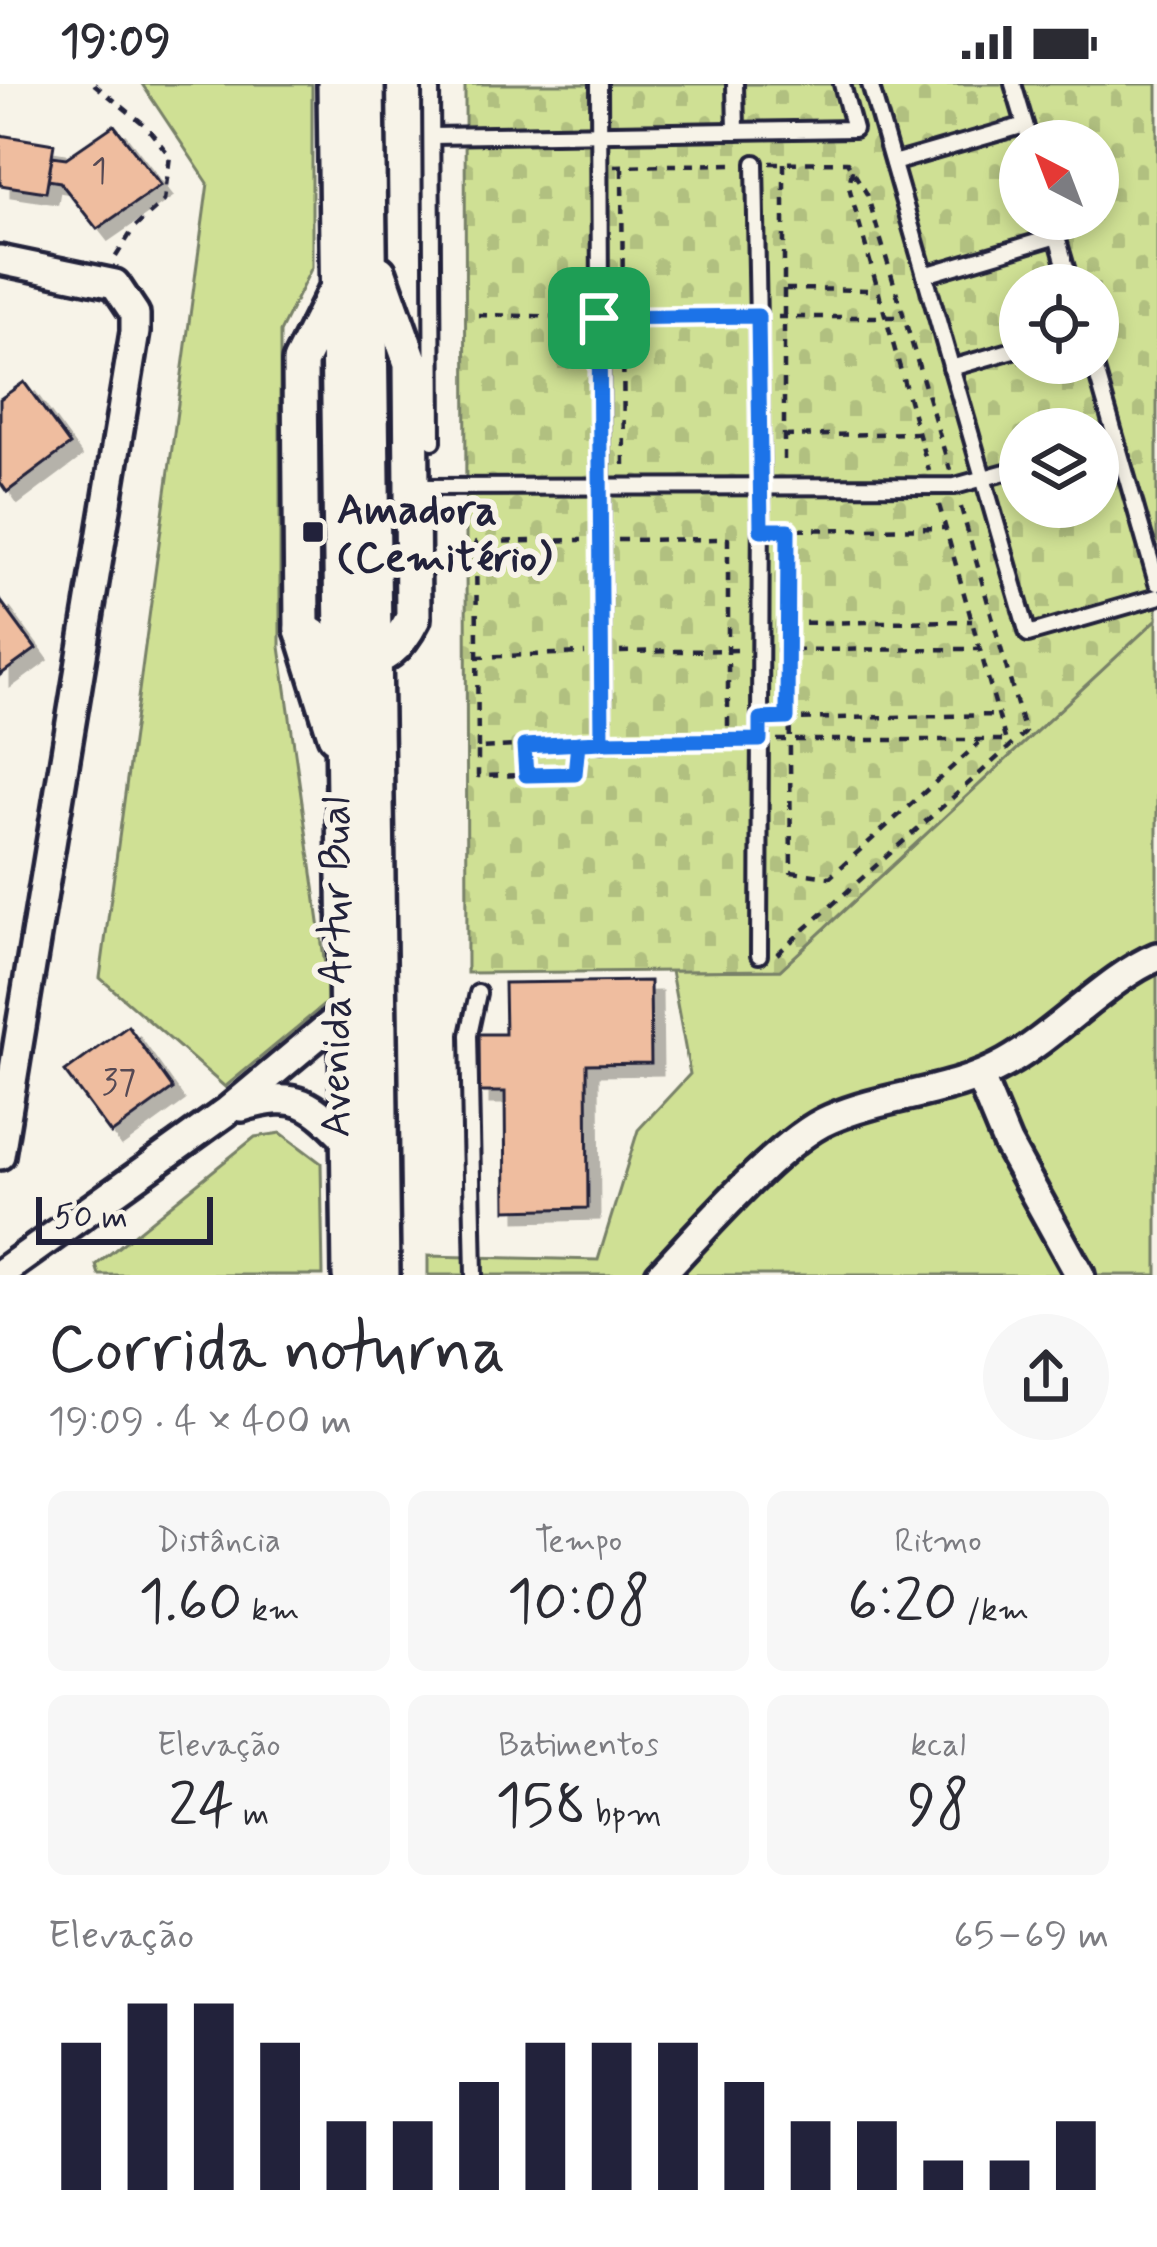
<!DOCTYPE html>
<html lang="pt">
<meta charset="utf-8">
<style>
body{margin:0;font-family:Mynerve,sans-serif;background:#f7f7f7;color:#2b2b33;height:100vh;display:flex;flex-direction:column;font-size:45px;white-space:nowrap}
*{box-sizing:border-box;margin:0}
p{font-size:39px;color:#7c7c81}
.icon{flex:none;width:66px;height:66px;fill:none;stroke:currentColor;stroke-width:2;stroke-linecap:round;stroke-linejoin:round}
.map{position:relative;height:1191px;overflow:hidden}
.sheet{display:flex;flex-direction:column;background:#fff;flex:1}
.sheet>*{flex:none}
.needle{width:78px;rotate:318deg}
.fabs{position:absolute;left:999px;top:36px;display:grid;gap:24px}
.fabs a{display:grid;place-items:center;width:120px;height:120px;border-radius:50%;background:#fff;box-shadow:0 6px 18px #0003;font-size:60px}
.scale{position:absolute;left:36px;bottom:30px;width:177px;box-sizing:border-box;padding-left:12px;border:6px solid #22223b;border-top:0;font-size:33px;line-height:42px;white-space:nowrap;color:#22223b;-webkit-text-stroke:9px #f7f3e8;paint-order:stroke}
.pin{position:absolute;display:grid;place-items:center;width:102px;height:102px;color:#fff;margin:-51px;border-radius:24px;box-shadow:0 6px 18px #0006}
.round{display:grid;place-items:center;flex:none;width:126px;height:126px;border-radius:63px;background:#f7f7f7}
.headline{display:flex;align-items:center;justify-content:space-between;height:204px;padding:0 48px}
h1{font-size:66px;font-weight:600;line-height:90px}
.stats{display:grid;grid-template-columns:repeat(3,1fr);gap:18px;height:204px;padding:12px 48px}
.stats div{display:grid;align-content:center;border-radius:18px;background:#f7f7f7;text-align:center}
.stats b{font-size:60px;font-weight:600}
.stats small{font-size:33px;font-weight:400}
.stats p{font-size:33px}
.chart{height:336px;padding:24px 48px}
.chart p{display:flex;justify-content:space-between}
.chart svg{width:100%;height:216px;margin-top:12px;stroke:#22223b;stroke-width:6}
.status{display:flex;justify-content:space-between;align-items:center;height:84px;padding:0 60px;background:#fff;direction:ltr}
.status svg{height:33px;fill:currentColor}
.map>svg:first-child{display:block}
</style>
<div class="status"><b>19:09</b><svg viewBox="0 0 49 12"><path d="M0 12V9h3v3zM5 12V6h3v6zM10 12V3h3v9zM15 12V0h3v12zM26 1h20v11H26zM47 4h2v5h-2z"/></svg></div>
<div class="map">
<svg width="1157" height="1191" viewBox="0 0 1157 1191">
<defs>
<pattern id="cemetery-stones" width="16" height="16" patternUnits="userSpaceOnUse" patternTransform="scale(3)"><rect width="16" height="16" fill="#cfe094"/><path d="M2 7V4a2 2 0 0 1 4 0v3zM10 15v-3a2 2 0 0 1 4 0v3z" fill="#b1c080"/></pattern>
<filter id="shadow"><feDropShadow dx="11" dy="11" stdDeviation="0" flood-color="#0004"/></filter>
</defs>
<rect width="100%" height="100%" fill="#f7f3e8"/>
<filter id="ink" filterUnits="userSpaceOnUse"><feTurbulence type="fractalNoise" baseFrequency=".00833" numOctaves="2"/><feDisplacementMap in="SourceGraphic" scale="24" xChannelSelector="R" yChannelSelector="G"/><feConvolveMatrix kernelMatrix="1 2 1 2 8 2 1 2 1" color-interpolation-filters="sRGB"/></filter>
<g filter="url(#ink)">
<g fill="#cfe094" stroke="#788168" stroke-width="3">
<polygon points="142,0 312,0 312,183 280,248 280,563 330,916 225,1003 100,894 208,99"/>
<polygon points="1157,535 1157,1191 428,1191 428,1172 598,1176 638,1046 690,990 671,887 780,886"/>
<polygon points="281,1049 321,1079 323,1191 99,1191 96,1181 255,1053"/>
</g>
<path fill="url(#cemetery-stones)" stroke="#788168" stroke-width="3" fill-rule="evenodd" d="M 465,0 L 1157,0 L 1157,535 L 780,886 L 467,889 ZM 1020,57 L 1098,57 L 1098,135 L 1020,135 ZM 1020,201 L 1098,201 L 1098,279 L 1020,279 ZM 1020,345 L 1098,345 L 1098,423 L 1020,423 Z"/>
<g fill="#efbd9f" stroke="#22223b" stroke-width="3" filter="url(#shadow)">
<polygon points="114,41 161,101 97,145 60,98 48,96 52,72 66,74"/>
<polygon points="0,51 54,60 46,108 0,101"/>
<polygon points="24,298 70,361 7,408 0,398 0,315"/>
<polygon points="0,516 36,565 0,591"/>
<polygon points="650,897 651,979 587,980 588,1124 506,1126 505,1008 479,1008 479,950 505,950 504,899"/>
<polygon points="128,942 173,1005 111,1050 65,988"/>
</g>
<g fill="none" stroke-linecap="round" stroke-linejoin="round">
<defs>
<g id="service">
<polyline points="431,0 433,357"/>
<polyline points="599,0 602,659"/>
<polyline points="735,0 736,47"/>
<polyline points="870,0 1028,550 1157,513"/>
<polyline points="1013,0 1030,57"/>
<polyline points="432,52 854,45 842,0"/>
<polyline points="755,79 761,402 759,871"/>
<polyline points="893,79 1025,41"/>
<polyline points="1052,135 1071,201"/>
<polyline points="925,191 1057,152"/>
<polyline points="1094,279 1157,499"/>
<polyline points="951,284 1020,264"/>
<polyline points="412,403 955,402 1020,384"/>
<polyline points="474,1191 469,951 478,909"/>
</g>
<g id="minor">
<polyline points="0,176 115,200 135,230 135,248 0,1071"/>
<polyline points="980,994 1007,1059 1080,1191"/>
<path d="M 242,1023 C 298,1006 311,1019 350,1059"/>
<polyline points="0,1190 226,1028 348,926"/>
<path d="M 660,1191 C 700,1149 780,1056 830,1035 C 887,1010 952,1010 1006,979 C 1056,951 1110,892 1157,873"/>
</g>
<g id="tertiary">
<polyline points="335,0 350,1191"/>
<polyline points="367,0 382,1191"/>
<polyline points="333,212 300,278 302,545 335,651"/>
<path d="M 302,545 C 348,576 382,596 413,534 L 411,279 L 379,189"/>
</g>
</defs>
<use href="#service" stroke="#22223b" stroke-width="22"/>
<use href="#minor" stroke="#22223b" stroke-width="36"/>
<use href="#tertiary" stroke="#22223b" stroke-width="42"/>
<g stroke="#22223b" stroke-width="4.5" stroke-dasharray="9 9" stroke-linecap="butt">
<polyline points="94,0 145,41 170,72 164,117 134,144 115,174"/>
<polyline points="770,79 847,78 867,110 950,386"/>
<polyline points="784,79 784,384"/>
<polyline points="614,82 735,80"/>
<polyline points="622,84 624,385"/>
<polyline points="852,86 849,103 929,387"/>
<polyline points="786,205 876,206"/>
<polyline points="478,231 580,233"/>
<polyline points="778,233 904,233"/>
<polyline points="616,234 742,233"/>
<polyline points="784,352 917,349"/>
<polyline points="939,421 1006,658"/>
<polyline points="779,446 946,444"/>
<polyline points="788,446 791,788 830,793 979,659"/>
<polyline points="618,456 728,455 728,657"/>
<polyline points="787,539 972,537"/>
<polyline points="776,566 981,565"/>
<polyline points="620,568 741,566"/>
<polyline points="476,573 585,569"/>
<polyline points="784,635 999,631"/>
<polyline points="777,656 1005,656"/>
<polyline points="621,658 741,656"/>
<polyline points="578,659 575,690 478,692 478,664 578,659 585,659"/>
<polyline points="525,662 526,691"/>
<polyline points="478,664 476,458 582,456"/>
<polyline points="777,870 1025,649 960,420"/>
</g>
<use href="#service" stroke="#f7f3e8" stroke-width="14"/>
<use href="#minor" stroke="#f7f3e8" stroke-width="27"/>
<use href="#tertiary" stroke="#f7f3e8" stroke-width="33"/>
</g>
</g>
<g fill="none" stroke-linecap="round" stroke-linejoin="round" filter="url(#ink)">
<defs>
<polyline id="route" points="599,234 602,658 578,659 575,690 526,691 524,662 602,658 760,656 760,635 787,634 788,446 761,446 758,232 599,234"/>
</defs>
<use href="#route" stroke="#fff" stroke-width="24"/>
<use href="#route" stroke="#1a73e8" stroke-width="15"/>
</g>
<rect fill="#22223b" stroke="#f7f3e8" stroke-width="4.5" x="301" y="436" width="24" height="24" rx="6"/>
<g text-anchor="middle" stroke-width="12" stroke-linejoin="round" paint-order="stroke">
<g font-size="36" fill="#554954">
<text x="99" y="98">1</text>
<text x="119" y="1009">37</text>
</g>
<g font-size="42" font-weight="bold" fill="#22223b" stroke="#f7f3e8" text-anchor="start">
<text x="337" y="439">Amadora<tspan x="337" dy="48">(Cemitério)</tspan></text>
</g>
<g font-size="42" fill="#22223b" stroke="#f7f3e8">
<text transform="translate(334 883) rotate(-90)" y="15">Avenida Artur Bual</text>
</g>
</g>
</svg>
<div class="fabs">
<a><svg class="needle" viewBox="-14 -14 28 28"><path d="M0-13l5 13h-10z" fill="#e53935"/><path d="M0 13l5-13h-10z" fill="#7c7c81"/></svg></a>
<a><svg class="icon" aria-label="locate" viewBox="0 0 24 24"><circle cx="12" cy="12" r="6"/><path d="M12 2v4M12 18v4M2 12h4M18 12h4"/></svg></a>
<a><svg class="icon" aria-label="layers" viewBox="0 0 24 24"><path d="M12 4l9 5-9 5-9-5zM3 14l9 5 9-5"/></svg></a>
</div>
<div class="scale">50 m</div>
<div class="pin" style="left:599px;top:234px;background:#1e9e55"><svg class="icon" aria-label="arrive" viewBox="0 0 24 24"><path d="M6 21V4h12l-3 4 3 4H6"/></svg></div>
</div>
<section class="sheet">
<div class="headline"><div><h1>Corrida noturna</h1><p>19:09 · 4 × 400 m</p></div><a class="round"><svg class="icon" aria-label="share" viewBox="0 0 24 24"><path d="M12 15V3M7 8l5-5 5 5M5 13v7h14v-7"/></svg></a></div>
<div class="stats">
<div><p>Distância</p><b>1.60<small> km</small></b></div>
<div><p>Tempo</p><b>10:08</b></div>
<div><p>Ritmo</p><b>6:20<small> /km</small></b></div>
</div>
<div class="stats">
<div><p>Elevação</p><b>24<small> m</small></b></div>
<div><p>Batimentos</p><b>158<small> bpm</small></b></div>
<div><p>kcal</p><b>98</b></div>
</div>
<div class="chart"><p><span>Elevação</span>65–69 m</p>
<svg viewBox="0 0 160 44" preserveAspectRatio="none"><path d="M5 44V14M15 44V6M25 44V6M35 44V14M45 44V30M55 44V30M65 44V22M75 44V14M85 44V14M95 44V14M105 44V22M115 44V30M125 44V30M135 44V38M145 44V38M155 44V30"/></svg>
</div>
</section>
